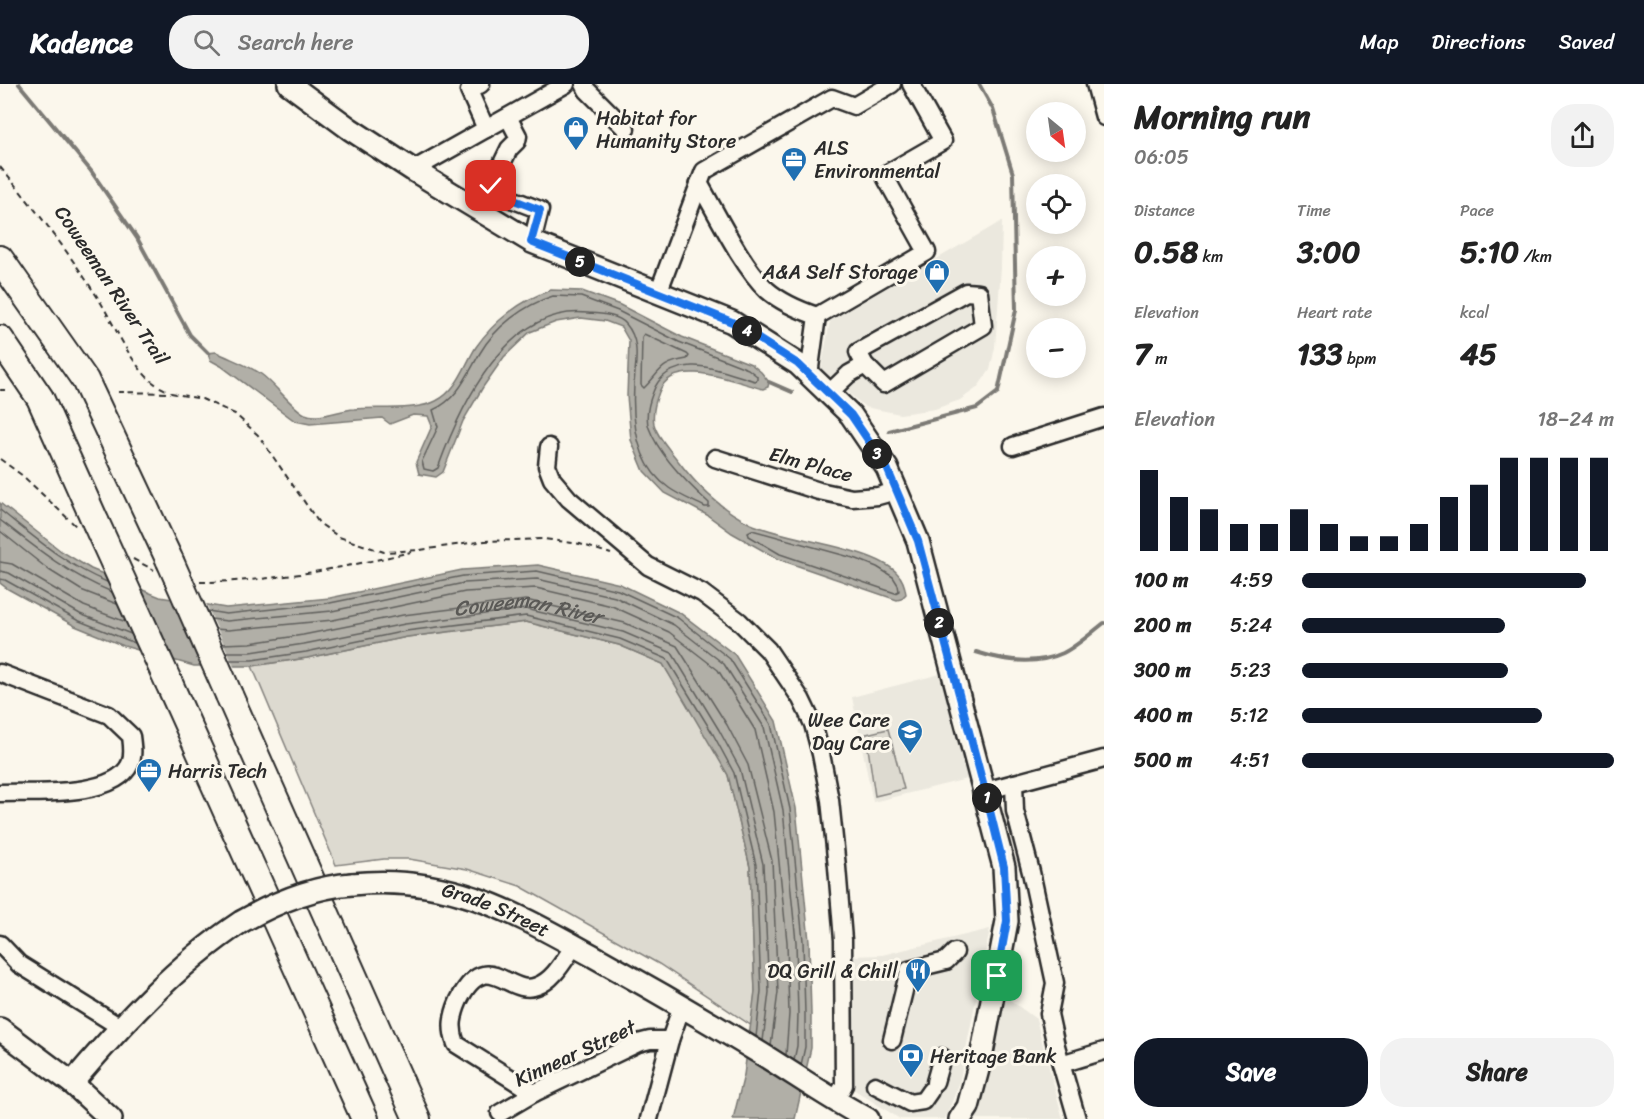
<!DOCTYPE html>
<meta charset="utf-8">
<style>
body{margin:0;font-family:Sriracha,sans-serif;background:#f2f2f2;color:#222;height:100vh;display:flex;flex-direction:column;font-size:22px;white-space:nowrap}
*{box-sizing:border-box;margin:0}
p{font-size:20px;color:#767676}
.icon{flex:none;width:33px;height:33px;fill:none;stroke:currentColor;stroke-width:2;stroke-linecap:round;stroke-linejoin:round}
.map{position:relative;flex:1;overflow:hidden}
.sheet{display:flex;flex-direction:column;background:#fff;width:540px}
.sheet>*{flex:none}
.needle{width:39px;rotate:151deg}
.fabs{position:absolute;left:1026px;top:18px;display:grid;gap:12px}
.fabs a{display:grid;place-items:center;width:60px;height:60px;border-radius:50%;background:#fff;box-shadow:0 3px 15px #0003;font-size:30px}
.pin{position:absolute;display:grid;place-items:center;width:51px;height:51px;color:#fff;margin:-26px;border-radius:12px;box-shadow:0 3px 9px #0006}
.km{position:absolute;width:30px;height:30px;margin:-15px;border-radius:50%;background:#222;color:#fff;font-size:16px;line-height:30px;text-align:center}
.round{display:grid;place-items:center;flex:none;width:63px;height:63px;border-radius:24px;background:#f2f2f2}
.overview{display:flex;align-items:center;justify-content:space-between;height:102px;padding:0 30px}
h1{font-size:33px;font-weight:800;line-height:45px}
.metrics{display:grid;grid-template-columns:repeat(3,1fr);gap:9px;height:102px;padding:6px 30px}
.metrics div{display:grid;align-content:center}
.metrics b{font-size:30px;font-weight:800}
.metrics small{font-size:16px;font-weight:400}
.metrics p{font-size:16px}
.chart{height:168px;padding:12px 30px}
.chart p{display:flex;justify-content:space-between}
.chart svg{width:100%;height:108px;margin-top:6px;stroke:#111827;stroke-width:6}
.primary-button{display:flex;gap:12px;margin-top:auto;padding:12px 30px}
.primary-button a{flex:1;height:69px;border-radius:24px;background:#111827;color:#fff;font-size:24px;font-weight:800;line-height:69px;text-align:center}
.primary-button a+a{background:#f2f2f2;color:#222}
ul{padding:0 30px;list-style:none;font-size:20px}
li{display:grid;grid-template-columns:96px 72px 1fr;align-items:center;height:45px}
li i{height:15px;border-radius:8px;background:#111827}
header{display:flex;align-items:center;gap:36px;box-sizing:border-box;height:84px;padding:0 30px;background:#111827;color:#fff}
header strong{font-size:28px}
nav{display:flex;gap:33px;margin-inline-start:auto;font-size:21px}
.search{width:420px;height:54px;background:#f2f2f2;display:flex;align-items:center;gap:15px;box-sizing:border-box;padding:0 21px;border-radius:24px;color:#767676;font-size:22px}
main{display:flex;flex:1;min-height:0}
.map>svg:first-child{display:block}
</style>
<header>
<strong>Kadence</strong>
<div class="search"><svg class="icon" aria-label="search" viewBox="0 0 24 24"><circle cx="10" cy="10" r="6"/><path d="M15 15l6 6"/></svg>Search here</div>
<nav><a>Map</a><a>Directions</a><a>Saved</a></nav>
</header>
<main>
<div class="map">
<svg width="1104" height="1035" viewBox="0 0 1104 1035">
<rect width="100%" height="100%" fill="#fbf7ec"/>
<filter id="ink" filterUnits="userSpaceOnUse"><feTurbulence type="fractalNoise" baseFrequency=".0167" numOctaves="2"/><feDisplacementMap in="SourceGraphic" scale="12" xChannelSelector="R" yChannelSelector="G"/><feConvolveMatrix kernelMatrix="1 2 1 2 8 2 1 2 1" color-interpolation-filters="sRGB"/></filter>
<g filter="url(#ink)">
<g fill="#ebe8de">
<polygon points="1002,137 1001,184 995,263 990,286 977,304 960,316 935,325 900,330 865,323 821,286 830,237"/>
<polygon points="944,589 971,694 873,718 852,613"/>
<polygon points="990,845 959,1000 945,1035 900,1035 850,1003 853,987 850,872 882,871"/>
<polygon points="1003,911 1036,935 1063,1035 968,1035"/>
</g>
<g fill="#dddad0" stroke="#84827e" stroke-width="1.5">
<polygon points="526,538 619,561 663,580 708,653 728,691 750,783 755,907 752,942 659,880 520,802 467,785 409,775 384,775 336,781 252,582 307,574 407,553"/>
<polygon points="888,645 904,705 875,712 866,650"/>
</g>
<g fill="#b1afa7" stroke="#7b7a75" stroke-width="1.5">
<path d="M 551,206 L 582,207 L 620,221 L 682,253 L 751,280 L 761,288 L 769,298 L 768,303 L 763,305 C 735,298 673,271 659,308 C 655,318 652,329 654,340 C 657,353 671,367 679,378 C 698,403 722,426 751,440 C 787,456 873,463 897,489 C 903,495 905,502 906,510 L 901,515 L 897,516 L 778,475 L 732,449 L 707,431 L 665,409 L 644,387 L 631,356 L 627,312 L 629,257 L 621,243 L 605,237 L 581,234 L 556,238 L 530,248 L 504,273 L 483,303 L 463,337 L 443,388 L 436,393 L 419,390 L 416,378 L 432,342 L 428,332 L 413,331 L 390,340 L 382,334 L 310,340 L 295,337 L 221,282 L 210,276 L 208,269 L 216,268 C 230,275 248,281 261,290 C 274,299 292,324 305,330 C 319,336 339,326 354,325 C 375,323 418,327 436,317 C 458,306 464,282 476,263 C 494,237 521,216 551,206 Z"/>
<polygon points="0,419 61,467 91,485 160,513 226,524 330,514 462,486 538,481 620,500 680,529 735,571 776,637 796,724 809,857 811,930 811,964 795,1035 733,1035 744,991 755,907 750,783 728,691 663,580 619,561 526,538 407,553 307,574 252,582 194,582 124,562 75,542 8,505 0,499"/>
</g>
<polygon fill="#fbf7ec" points="169,512 205,517 235,585 202,585"/>
<g fill="none" stroke-linecap="round" stroke-linejoin="round">
<g stroke="#61605d" stroke-width="1.5">
<path d="M 553,212 L 581,213 L 618,227 L 679,258 L 748,285 L 757,292 L 757,296 L 755,297 C 737,292 710,281 692,282 C 674,283 659,291 653,308 C 649,318 645,333 649,344 C 659,371 688,400 709,419 L 709,423 L 705,423 C 694,417 680,412 669,404 C 633,379 631,327 635,288 C 637,271 638,254 626,240 C 618,230 599,230 588,229 C 507,220 460,323 438,384 L 433,387 L 424,385 L 422,377 L 438,343 L 433,326 C 458,315 467,291 480,269 C 495,243 524,221 553,212 Z"/>
<path d="M 644,250 L 687,270 L 689,272 L 687,275 C 660,279 661,287 644,304 L 641,301 L 642,253 Z"/>
<path d="M 0,426 C 34,453 67,482 107,498"/>
<path d="M 0,436 C 37,465 68,490 112,508"/>
<polygon points="752,446 857,475 877,483 893,493 898,501 899,507 895,509 780,470 749,452 748,448"/>
<polyline points="0,447 49,486 81,506 117,520"/>
<polyline points="0,478 12,480 84,522 126,538"/>
<polyline points="0,487 9,489 80,530 131,550"/>
<polyline points="0,495 5,496 77,536 135,559"/>
<polyline points="208,527 226,530 330,519 463,492 537,487 618,506 678,534 730,575 771,640 790,725 803,857 805,930 805,963 801,981"/>
<polyline points="211,535 227,537 332,527 464,499 537,495 615,513 674,541 724,580 764,643 783,726 796,858 798,930 797,962 794,976"/>
<polyline points="215,545 228,546 333,536 465,508 536,504 612,522 669,548 718,586 755,646 774,728 787,858 789,930 786,971"/>
<path id="s1" d="M 222,560 L 250,559 L 303,551 L 403,531 L 526,516 L 625,539 L 677,562 L 727,641 L 748,681 L 772,777 L 778,908 L 771,962"/>
<polyline points="226,568 251,568 304,560 405,540 526,525 623,548 672,569 719,646 740,685 763,780 769,908 763,957"/>
<polyline points="229,576 252,576 306,568 406,547 526,532 620,555 667,575 713,650 734,689 756,781 761,907 756,953"/>
</g>
<g stroke="#7b7a75" stroke-width="4">
<polyline points="19,0 91,87 137,154 190,251 208,269"/>
<polyline points="769,298 792,308"/>
<polyline points="889,347 977,324 998,308 1016,226 1013,90 993,25 979,0"/>
<path d="M 976,568 C 1004,577 1035,582 1063,569 C 1077,562 1091,549 1104,539"/>
</g>
<defs>
<g id="minor">
<polyline points="481,0 469,7 486,45"/>
<polyline points="584,0 587,6 626,45"/>
<polyline points="1095,0 1104,33"/>
<polyline points="508,33 518,52 517,57 509,65 491,102 493,108 540,126 532,158"/>
<polyline points="413,86 566,0"/>
<path d="M 699,99 C 717,130 742,182 767,206 C 782,219 799,226 817,232"/>
<polyline points="658,209 704,87 832,14 854,22 892,0"/>
<polyline points="809,291 817,232 927,168 884,91 943,57 911,0"/>
<polyline points="828,310 849,290 865,281 884,300 983,242 979,209 966,208 858,268 865,281"/>
<polyline points="1013,362 1104,333"/>
<polyline points="549,363 547,382 552,395 569,415 648,482 702,509 739,537 768,566 801,615 813,640 821,670 830,716 837,783 843,856 844,1001 836,1015"/>
<polyline points="715,374 819,407 852,414 878,412 896,407"/>
<path d="M 0,589 L 109,631 L 131,652 C 132,661 134,671 130,680 C 115,714 32,708 0,709"/>
<polyline points="1014,699 1015,727 1031,788 1055,899 1049,930 1056,962 1077,1035"/>
<polyline points="985,707 1104,675"/>
<polyline points="0,860 19,880 120,943"/>
<polyline points="892,956 909,886 946,877 955,868"/>
<polyline points="1061,980 1104,967"/>
<polyline points="935,998 942,973"/>
<polyline points="875,1001 910,1019 923,1017 930,1007"/>
<path d="M 534,1009 L 456,960 C 450,944 452,932 459,916 C 487,861 509,914 537,902 C 554,896 564,876 574,862"/>
<polyline points="500,1029 534,1009 638,959 650,956 670,956"/>
<polyline points="649,1035 670,956 682,922"/>
</g>
<g id="major">
<polyline points="289,0 350,45 413,86 532,158 732,238 798,280 851,331 887,384 918,457 1004,783 1007,837 981,974 968,1023 960,1035"/>
<path id="s2" d="M 352,800 C 450,790 513,828 595,873 C 651,904 706,936 760,969 C 796,991 831,1016 868,1035"/>
<polyline points="0,945 72,999 111,1035"/>
<path d="M 72,999 C 122,940 176,881 241,838"/>
</g>
<g id="highway">
<polyline points="0,175 85,296 170,477"/>
<polyline points="0,255 40,314 96,439"/>
<polyline points="169,599 365,1035"/>
<polyline points="229,611 417,1035"/>
</g>
</defs>
<use href="#minor" stroke="#2b2b2b" stroke-width="21"/>
<use href="#major" stroke="#2b2b2b" stroke-width="26"/>
<use href="#highway" stroke="#2b2b2b" stroke-width="30"/>
<g stroke="#2b2b2b" stroke-width="2" stroke-dasharray="6 4.5" stroke-linecap="butt">
<path d="M 0,83 C 33,122 64,162 92,205 C 112,233 124,270 149,295 C 154,300 162,304 168,307"/>
<polyline points="0,306 9,306"/>
<polyline points="118,308 171,309 202,315 235,330 258,351 319,439 339,453 384,468 420,466 485,457 544,455 580,460 611,470"/>
<polyline points="0,375 23,392 78,444"/>
<polyline points="133,475 154,486"/>
<path d="M 200,498 C 272,498 342,484 411,468"/>
</g>
<use href="#minor" stroke="#fbf7ec" stroke-width="16"/>
<use href="#major" stroke="#fbf7ec" stroke-width="21"/>
<use href="#highway" stroke="#fbf7ec" stroke-width="26"/>
<defs>
<path id="major-bridge" d="M 241,838 C 276,818 312,803 352,800"/>
<g id="highway-bridge">
<polyline points="96,439 169,599"/>
<polyline points="170,477 229,611"/>
</g>
</defs>
<use href="#major-bridge" stroke="#2b2b2b" stroke-width="26" stroke-linecap="butt"/>
<use href="#highway-bridge" stroke="#2b2b2b" stroke-width="30" stroke-linecap="butt"/>
<use href="#major-bridge" stroke="#fbf7ec" stroke-width="21"/>
<use href="#highway-bridge" stroke="#fbf7ec" stroke-width="26"/>
</g>
</g>
<g fill="none" stroke-linecap="round" stroke-linejoin="round" filter="url(#ink)">
<defs>
<polyline id="route" points="491,102 493,108 540,126 531,158 732,238 798,280 851,331 887,384 918,457 985,707 1004,783 1007,837 997,892"/>
</defs>
<use href="#route" stroke="#fff" stroke-width="12"/>
<use href="#route" stroke="#1a73e8" stroke-width="8"/>
</g>
<defs>
<symbol id="shop-pin" viewBox="-11 -11 22 30"><path d="M0 17L-7.5 6A9.5 9.5 0 1 1 7.5 6Z" fill="#1f6fb2" stroke="#fbf7ec"/><path d="M-5-2.5h2.3a2.7 3.5 0 0 1 5.4 0H5L5.5 6h-11ZM-1.5-2.5h3a1.5 2.3 0 0 0-3 0Z" fill="#fff"/></symbol>
<symbol id="office-pin" viewBox="-11 -11 22 30"><path d="M0 17L-7.5 6A9.5 9.5 0 1 1 7.5 6Z" fill="#1f6fb2" stroke="#fbf7ec"/><path d="M-6-3h4V-5.5h4V-3h4V5H-6ZM-1-4.5V-3h2v-1.5ZM-6 0V1H6V0Z" fill="#fff"/></symbol>
<symbol id="school-pin" viewBox="-11 -11 22 30"><path d="M0 17L-7.5 6A9.5 9.5 0 1 1 7.5 6Z" fill="#1f6fb2" stroke="#fbf7ec"/><path d="M0-5L7-2L0 1L-7-2ZM-4 1L0 2.5L4 1V4Q0 6-4 4Z" fill="#fff"/></symbol>
<symbol id="restaurant-pin" viewBox="-11 -11 22 30"><path d="M0 17L-7.5 6A9.5 9.5 0 1 1 7.5 6Z" fill="#1f6fb2" stroke="#fbf7ec"/><path d="M-5-6h1v4h1v-4h1v4h1v-4h1v5L-1.5 .5V6h-2V.5L-5-1ZM5-6V6H3V1.5H1.5Q1.5-4 5-6Z" fill="#fff"/></symbol>
<symbol id="bank-pin" viewBox="-11 -11 22 30"><path d="M0 17L-7.5 6A9.5 9.5 0 1 1 7.5 6Z" fill="#1f6fb2" stroke="#fbf7ec"/><path d="M-6-4H6V4H-6ZM0-2.3a2.3 2.3 0 1 0 0 4.6a2.3 2.3 0 1 0 0-4.6Z" fill="#fff"/></symbol>
</defs>
<g fill-rule="evenodd">
<use href="#shop-pin" x="561" y="30" width="30" height="40"/>
<use href="#office-pin" x="779" y="61" width="30" height="40"/>
<use href="#shop-pin" x="922" y="173" width="30" height="40"/>
<use href="#school-pin" x="895" y="633" width="30" height="40"/>
<use href="#office-pin" x="134" y="672" width="30" height="40"/>
<use href="#restaurant-pin" x="903" y="872" width="30" height="40"/>
<use href="#bank-pin" x="896" y="957" width="30" height="40"/>
</g>
<g text-anchor="middle" stroke-width="6" stroke-linejoin="round" paint-order="stroke">
<g font-size="20" fill="#2b2b2b" stroke="#fbf7ec" text-anchor="start">
<text x="596" y="41">Habitat for<tspan x="596" dy="23">Humanity Store</tspan></text>
<text x="814" y="71">ALS<tspan x="814" dy="23">Environmental</tspan></text>
<text x="918" y="195" text-anchor="end">A&amp;A Self Storage</text>
<text x="890" y="643" text-anchor="end">Wee Care<tspan x="890" dy="23">Day Care</tspan></text>
<text x="168" y="694">Harris Tech</text>
<text x="898" y="894" text-anchor="end">DQ Grill &amp; Chill</text>
<text x="930" y="979">Heritage Bank</text>
</g>
<g font-size="20" fill="#2b2b2b" stroke="#fbf7ec">
<text transform="translate(112 201) rotate(56)" y="7">Coweeman River Trail</text>
<text transform="translate(811 380) rotate(15)" y="7">Elm Place</text>
<text dy="7" stroke="none"><textPath href="#s2" startOffset="148">Grade Street</textPath></text>
<text transform="translate(575 969) rotate(-25)" y="7">Kinnear Street</text>
</g>
<g font-size="21" font-style="italic" fill="#5a5956" stroke="#fbf7ec">
<text dy="7" stroke="none"><textPath href="#s1" startOffset="310">Coweeman River</textPath></text>
</g>
</g>
</svg>
<div class="fabs">
<a><svg class="needle" viewBox="-14 -14 28 28"><path d="M0-13l5 13h-10z" fill="#e53935"/><path d="M0 13l5-13h-10z" fill="#767676"/></svg></a>
<a><svg class="icon" aria-label="locate" viewBox="0 0 24 24"><circle cx="12" cy="12" r="6"/><path d="M12 2v4M12 18v4M2 12h4M18 12h4"/></svg></a>
<a>+</a>
<a>−</a>
</div>
<div class="pin" style="left:997px;top:892px;background:#1e9e55"><svg class="icon" aria-label="arrive" viewBox="0 0 24 24"><path d="M6 21V4h12l-3 4 3 4H6"/></svg></div>
<div class="pin" style="left:491px;top:102px;background:#d93025"><svg class="icon" aria-label="check" viewBox="0 0 24 24"><path d="M5 12l5 5 9-10"/></svg></div>
<b class="km" style="left:987px;top:714px">1</b>
<b class="km" style="left:939px;top:539px">2</b>
<b class="km" style="left:877px;top:370px">3</b>
<b class="km" style="left:747px;top:247px">4</b>
<b class="km" style="left:580px;top:178px">5</b>
</div>
<section class="sheet">
<div class="overview"><div><h1>Morning run</h1><p>06:05</p></div><a class="round"><svg class="icon" aria-label="share" viewBox="0 0 24 24"><path d="M12 15V3M7 8l5-5 5 5M5 13v7h14v-7"/></svg></a></div>
<div class="metrics">
<div><p>Distance</p><b>0.58<small> km</small></b></div>
<div><p>Time</p><b>3:00</b></div>
<div><p>Pace</p><b>5:10<small> /km</small></b></div>
</div>
<div class="metrics">
<div><p>Elevation</p><b>7<small> m</small></b></div>
<div><p>Heart rate</p><b>133<small> bpm</small></b></div>
<div><p>kcal</p><b>45</b></div>
</div>
<div class="chart"><p><span>Elevation</span>18–24 m</p>
<svg viewBox="0 0 160 44" preserveAspectRatio="none"><path d="M5 44V11M15 44V22M25 44V27M35 44V33M45 44V33M55 44V27M65 44V33M75 44V38M85 44V38M95 44V33M105 44V22M115 44V17M125 44V6M135 44V6M145 44V6M155 44V6"/></svg>
</div>
<ul>
<li><b>100 m</b>4:59<i style="width:91%"></i></li>
<li><b>200 m</b>5:24<i style="width:65%"></i></li>
<li><b>300 m</b>5:23<i style="width:66%"></i></li>
<li><b>400 m</b>5:12<i style="width:77%"></i></li>
<li><b>500 m</b>4:51<i style="width:100%"></i></li>
</ul>
<div class="primary-button"><a>Save</a><a>Share</a></div>
</section>
</main>
